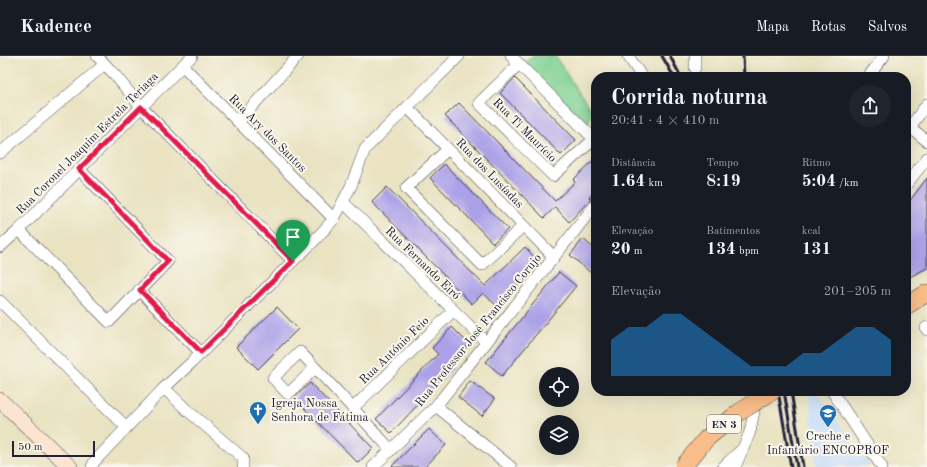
<!DOCTYPE html>
<html lang="pt">
<meta charset="utf-8">
<style>
body{margin:0;font-family:"Old Standard TT",serif;background:#20242c;color:#f1f3f6;height:100vh;display:flex;flex-direction:column;font-size:15px;white-space:nowrap}
*{box-sizing:border-box;margin:0}
p{font-size:13px;color:#9ea1a6}
.icon{flex:none;width:22px;height:22px;fill:none;stroke:currentColor;stroke-width:2;stroke-linecap:round;stroke-linejoin:round}
.map{position:relative;flex:1;overflow:hidden}
.panel{position:absolute;left:591px;top:16px;width:320px;height:324px;display:flex;flex-direction:column;background:#171b24;border-radius:16px;box-shadow:0 4px 16px #0002}
.panel>*{flex:none}
.buttons{position:absolute;left:539px;top:311px;display:grid;gap:8px}
.buttons a{display:grid;place-items:center;width:40px;height:40px;border-radius:50%;background:#171b24;box-shadow:0 4px 16px #0002;font-size:20px}
.scale{position:absolute;left:12px;bottom:10px;width:83px;box-sizing:border-box;padding-left:4px;border:2px solid #22223b;border-top:0;font-size:11px;line-height:14px;white-space:nowrap;color:#22223b;-webkit-text-stroke:3px #fbf7ec;paint-order:stroke}
.pin{position:absolute;display:grid;place-items:center;width:34px;height:34px;color:#fff;margin:-41px -17px;border-radius:50% 50% 50% 0;rotate:-45deg;box-shadow:0 0 4px #0007}
.pin .icon{rotate:45deg}
.round{display:grid;place-items:center;flex:none;width:42px;height:42px;border-radius:21px;background:#20242c}
.overview{display:flex;align-items:center;justify-content:space-between;height:68px;padding:0 20px}
h1{font-size:22px;font-weight:600;line-height:30px}
.stats{display:grid;grid-template-columns:repeat(3,1fr);gap:6px;height:68px;padding:4px 20px}
.stats div{display:grid;align-content:center}
.stats b{font-size:17px;font-weight:600}
.stats small{font-size:11px;font-weight:400}
.stats p{font-size:11px}
.chart{height:112px;padding:8px 20px}
.chart p{display:flex;justify-content:space-between}
.chart svg{width:100%;height:72px;margin-top:4px;fill:#1f6fb2;opacity:.7}
header{display:flex;align-items:center;gap:24px;box-sizing:border-box;height:56px;padding:0 20px;background:#171b24;border-bottom:1px solid #363941}
header strong{font-size:19px}
nav{display:flex;gap:22px;margin-inline-start:auto;font-size:14px}
.map>svg:first-child{display:block}
</style>
<header>
<strong>Kadence</strong>
<nav><a>Mapa</a><a>Rotas</a><a>Salvos</a></nav>
</header>
<div class="map">
<svg width="927" height="411" viewBox="0 0 927 411">
<rect width="100%" height="100%" fill="#fbf7ec"/>
<filter id="ink" filterUnits="userSpaceOnUse"><feTurbulence type="fractalNoise" baseFrequency=".025" numOctaves="2"/><feDisplacementMap in="SourceGraphic" scale="8" xChannelSelector="R" yChannelSelector="G"/><feConvolveMatrix kernelMatrix="1 2 1 2 8 2 1 2 1" color-interpolation-filters="sRGB"/></filter>
<filter id="wash" filterUnits="userSpaceOnUse"><feTurbulence type="fractalNoise" baseFrequency=".012" numOctaves="4" result="noise"/><feDisplacementMap in="SourceGraphic" scale="16" xChannelSelector="R" yChannelSelector="G"/><feGaussianBlur stdDeviation="0.9" result="paint"/><feColorMatrix in="noise" values="0 0 0 0 0 0 0 0 0 0 0 0 0 0 0 0 0 1.4 0 .05"/><feComposite in="paint" operator="in"/></filter>
<g filter="url(#wash)">
<rect width="100%" height="100%" fill="#e9e3c2"/>
<polygon fill="#c6ddf8" points="809,335 816,335 869,408 865,411 816,411"/>
<polygon fill="#7dd092" stroke="#507966" points="532,0 555,0 592,56 588,67 582,67 524,7"/>
<g id="blocks">
<g fill="#aca1e8">
<polygon points="515,22 576,84 561,99 500,37"/>
<polygon points="459,47 555,145 575,126 573,124 596,102 596,135 589,141 591,143 569,166 555,151 544,162 445,60"/>
<polygon points="444,108 508,173 493,187 430,122"/>
<polygon points="927,122 927,212 906,223 906,150"/>
<polygon points="387,131 485,230 525,191 540,207 497,250 483,237 472,248 372,146"/>
<polygon points="583,183 596,194 596,213 592,218 570,199"/>
<polygon points="559,216 576,230 502,320 486,306"/>
<polygon points="277,251 298,273 258,313 236,291"/>
<polygon points="452,271 469,288 450,309 453,312 391,377 376,363 438,298 432,292"/>
<polygon points="470,325 495,343 482,360 458,341"/>
<polygon points="310,327 373,392 358,407 294,342"/>
<polygon points="429,373 446,389 425,411 391,411"/>
</g>
</g>
</g>
<g filter="url(#ink)">
<use href="#blocks" fill-opacity="0" stroke="#403f4f" stroke-width="1"/>
<g fill="none" stroke-linecap="round" stroke-linejoin="round">
<defs>
<g id="street">
<polyline points="97,0 115,19 141,51 293,205"/>
<polyline points="511,0 596,85"/>
<polyline points="628,0 642,21"/>
<polyline points="519,8 479,47 553,120 594,83"/>
<polyline points="183,10 334,163"/>
<polyline points="695,12 695,0"/>
<polyline points="868,21 884,0"/>
<polyline points="407,51 554,201"/>
<polyline points="238,66 298,0"/>
<polyline points="906,68 927,85"/>
<polyline points="910,71 927,48"/>
<polyline points="448,93 406,132 482,209 523,170"/>
<polyline points="0,97 105,8"/>
<polyline points="906,129 927,102"/>
<polyline points="343,146 486,286"/>
<polyline points="19,174 109,266 168,205 79,113"/>
<polyline points="0,191 19,174 192,0"/>
<polyline points="139,234 201,297"/>
<polyline points="0,245 126,371"/>
<polyline points="927,271 926,272 927,274"/>
<path d="M 315,312 L 288,338 L 273,322 L 300,296 C 331,328 361,361 391,394"/>
<polyline points="164,332 187,354 243,402 243,411"/>
<polyline points="832,335 882,411"/>
<polyline points="436,350 511,411"/>
<polyline points="353,352 453,255"/>
<polyline points="92,411 94,406 164,332 192,306 293,205 312,187 334,163 351,130 365,93 459,0"/>
<polyline points="373,411 436,350 596,148"/>
<polyline points="723,411 740,395"/>
<polyline points="735,411 750,376 754,355 751,335"/>
</g>
<polyline id="secondary" points="0,344 70,411"/>
<polyline id="primary" points="906,250 927,237"/>
</defs>
<use href="#street" stroke="#403f4f" stroke-width="12"/>
<use href="#secondary" stroke="#403f4f" stroke-width="16"/>
<use href="#primary" stroke="#403f4f" stroke-width="18"/>
<use href="#street" stroke="#fff" stroke-width="11"/>
<use href="#secondary" stroke="#fce5d0" stroke-width="15"/>
<use href="#primary" stroke="#f8bd89" stroke-width="17"/>
<g stroke="#22223b" stroke-width="3">
<polyline points="662,0 674,21"/>
<polyline points="670,0 681,21"/>
<polyline points="743,0 744,21"/>
<polyline points="778,335 791,411"/>
<polyline points="784,335 797,411"/>
<polyline points="791,335 803,411"/>
</g>
<defs>
<polyline id="primary-bridge" points="683,411 706,383 738,357 773,335"/>
</defs>
<use href="#primary-bridge" stroke="#403f4f" stroke-width="18" stroke-linecap="butt"/>
<use href="#primary-bridge" stroke="#f8bd89" stroke-width="17"/>
</g>
</g>
<g fill="none" stroke-linecap="round" stroke-linejoin="round" filter="url(#ink)">
<defs>
<polygon id="route" points="141,51 293,205 201,296 140,234 168,205 79,113"/>
</defs>
<use href="#route" stroke="#fff" stroke-width="8"/>
<use href="#route" stroke="#e11d48" stroke-width="5"/>
</g>
<defs>
<symbol id="church-pin" viewBox="-11 -11 22 30"><path d="M0 17L-7.5 6A9.5 9.5 0 1 1 7.5 6Z" fill="#1f6fb2" stroke="#fbf7ec"/><path d="M-1.2-6h2.4v3.5h3.3v2.4h-3.3V6h-2.4V-.1h-3.3v-2.4h3.3Z" fill="#fff"/></symbol>
<symbol id="school-pin" viewBox="-11 -11 22 30"><path d="M0 17L-7.5 6A9.5 9.5 0 1 1 7.5 6Z" fill="#1f6fb2" stroke="#fbf7ec"/><path d="M0-5L7-2L0 1L-7-2ZM-4 1L0 2.5L4 1V4Q0 6-4 4Z" fill="#fff"/></symbol>
</defs>
<g fill-rule="evenodd">
<use href="#church-pin" x="248" y="344" width="20" height="27"/>
<use href="#school-pin" x="818" y="347" width="20" height="27"/>
</g>
<g text-anchor="middle" stroke-width="4" stroke-linejoin="round" paint-order="stroke">
<rect fill="#fbf7ec" stroke="#636270" stroke-width="1" x="707" y="359" width="34" height="18" rx="3"/>
<g font-size="11" font-weight="bold" fill="#22223b">
<text x="724" y="372">EN 3</text>
</g>
<g font-size="12" fill="#22223b" stroke="#fbf7ec">
<text transform="translate(525 74) rotate(45)" y="4">Rua Ti Maurício</text>
<text transform="translate(268 77) rotate(45)" y="4">Rua Ary dos Santos</text>
<text transform="translate(87 87) rotate(-45)" y="4">Rua Coronel Joaquim Estrela Teriaga</text>
<text transform="translate(490 117) rotate(46)" y="4">Rua dos Lusíadas</text>
<text transform="translate(423 207) rotate(44)" y="4">Rua Fernando Eiró</text>
<text transform="translate(478 274) rotate(-51)" y="4">Rua Professor José Francisco Corujo</text>
<text transform="translate(394 294) rotate(-44)" y="4">Rua António Feio</text>
</g>
<g font-size="12" fill="#22223b" stroke="#fbf7ec" text-anchor="start">
<text x="271" y="351">Igreja Nossa<tspan x="271" dy="14">Senhora de Fátima</tspan></text>
<text x="828" y="384" text-anchor="middle">Creche e<tspan x="828" dy="14">Infantário ENCOPROF</tspan></text>
</g>
</g>
</svg>
<div class="buttons">
<a><svg class="icon" aria-label="locate" viewBox="0 0 24 24"><circle cx="12" cy="12" r="6"/><path d="M12 2v4M12 18v4M2 12h4M18 12h4"/></svg></a>
<a><svg class="icon" aria-label="layers" viewBox="0 0 24 24"><path d="M12 4l9 5-9 5-9-5zM3 14l9 5 9-5"/></svg></a>
</div>
<div class="scale">50 m</div>
<div class="pin" style="left:293px;top:205px;background:#1e9e55"><svg class="icon" aria-label="arrive" viewBox="0 0 24 24"><path d="M6 21V4h12l-3 4 3 4H6"/></svg></div>
<section class="panel">
<div class="overview"><div><h1>Corrida noturna</h1><p>20:41 · 4 × 410 m</p></div><a class="round"><svg class="icon" aria-label="share" viewBox="0 0 24 24"><path d="M12 15V3M7 8l5-5 5 5M5 13v7h14v-7"/></svg></a></div>
<div class="stats">
<div><p>Distância</p><b>1.64<small> km</small></b></div>
<div><p>Tempo</p><b>8:19</b></div>
<div><p>Ritmo</p><b>5:04<small> /km</small></b></div>
</div>
<div class="stats">
<div><p>Elevação</p><b>20<small> m</small></b></div>
<div><p>Batimentos</p><b>134<small> bpm</small></b></div>
<div><p>kcal</p><b>131</b></div>
</div>
<div class="chart"><p><span>Elevação</span>201–205 m</p>
<svg viewBox="0 0 160 44" preserveAspectRatio="none"><path d="M0 44V22L10 14L20 14L30 6L40 6L50 14L60 22L70 30L80 38L90 38L100 38L110 30L120 30L130 22L140 14L150 14L160 22V44z"/></svg>
</div>
</section>
</div>
